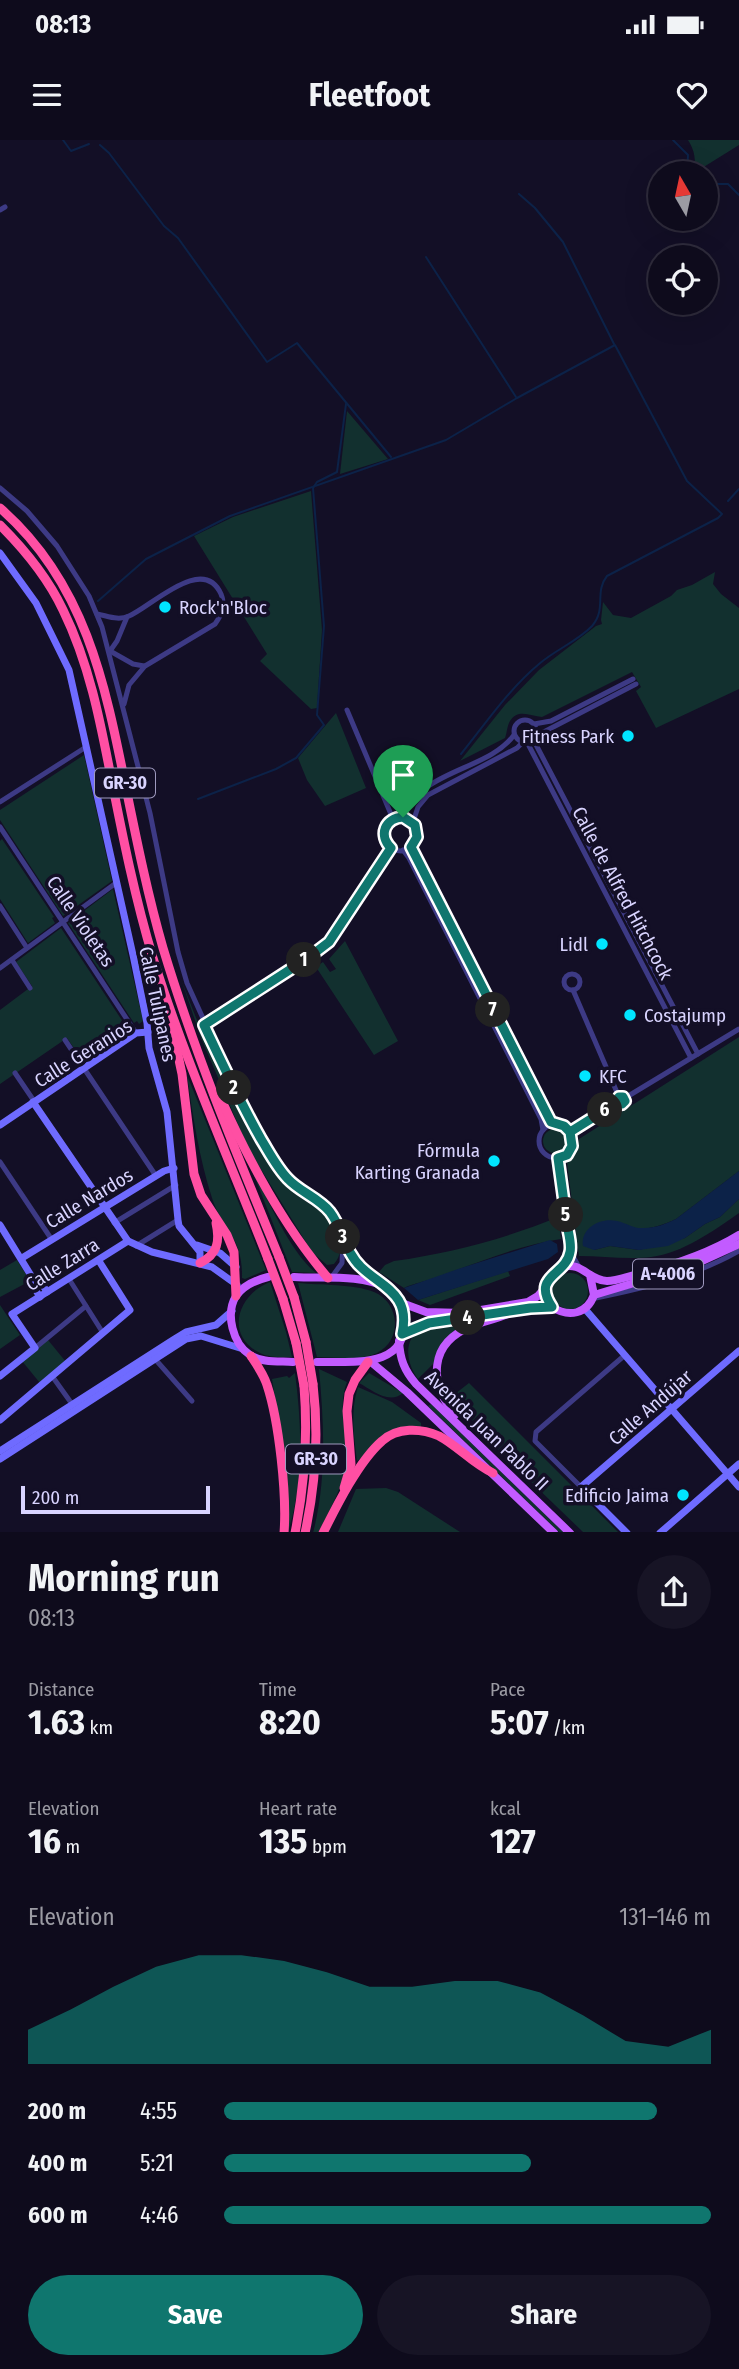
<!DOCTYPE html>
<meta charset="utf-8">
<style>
body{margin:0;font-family:"Fira Sans Condensed",sans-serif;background:#171425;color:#f1f3f6;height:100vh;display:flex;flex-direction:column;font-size:26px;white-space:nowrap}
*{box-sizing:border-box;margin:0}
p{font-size:23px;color:#9b9ba3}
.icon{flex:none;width:38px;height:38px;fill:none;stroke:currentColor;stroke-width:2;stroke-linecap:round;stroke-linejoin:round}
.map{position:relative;height:1392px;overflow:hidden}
.sheet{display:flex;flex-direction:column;background:#0e0b1c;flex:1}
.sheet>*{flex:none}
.needle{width:46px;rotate:351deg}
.buttons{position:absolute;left:648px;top:21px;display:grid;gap:14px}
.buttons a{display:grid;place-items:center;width:70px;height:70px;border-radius:50%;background:#0e0b1c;box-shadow:0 7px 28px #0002,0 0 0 2px #2e2b3b;font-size:35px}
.scale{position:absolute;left:21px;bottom:18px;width:189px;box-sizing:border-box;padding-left:7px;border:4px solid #d9d4ff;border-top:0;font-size:19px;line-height:24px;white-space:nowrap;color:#d9d4ff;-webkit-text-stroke:5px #130f26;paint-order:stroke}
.pin{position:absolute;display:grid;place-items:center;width:60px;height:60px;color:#fff;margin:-72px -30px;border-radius:50% 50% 50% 0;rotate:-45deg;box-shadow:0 0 7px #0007}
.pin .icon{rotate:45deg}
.km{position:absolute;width:35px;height:35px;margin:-18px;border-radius:50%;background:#222;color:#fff;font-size:19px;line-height:35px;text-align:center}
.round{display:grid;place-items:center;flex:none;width:74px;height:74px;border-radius:37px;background:#171425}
.summary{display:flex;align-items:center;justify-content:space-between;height:119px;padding:0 28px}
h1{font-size:38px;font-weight:700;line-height:52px}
.stats{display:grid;grid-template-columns:repeat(3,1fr);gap:10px;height:119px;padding:7px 28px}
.stats div{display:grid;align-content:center}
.stats b{font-size:35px;font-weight:700}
.stats small{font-size:19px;font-weight:400}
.stats p{font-size:19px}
.chart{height:196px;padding:14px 28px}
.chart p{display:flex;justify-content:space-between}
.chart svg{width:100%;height:126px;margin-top:7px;fill:#0f766e;opacity:.7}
.action{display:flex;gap:14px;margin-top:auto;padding:14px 28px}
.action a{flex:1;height:80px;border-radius:42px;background:#0f766e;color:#fff;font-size:28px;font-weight:700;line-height:80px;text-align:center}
.action a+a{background:#171425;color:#f1f3f6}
ul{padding:0 28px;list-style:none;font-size:23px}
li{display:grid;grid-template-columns:112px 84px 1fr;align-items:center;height:52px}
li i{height:18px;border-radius:9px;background:#0f766e}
.status{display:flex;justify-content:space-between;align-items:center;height:49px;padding:0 35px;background:#0e0b1c;direction:ltr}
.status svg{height:19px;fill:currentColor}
header{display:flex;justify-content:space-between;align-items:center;height:91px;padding:0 28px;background:#0e0b1c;font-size:32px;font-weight:700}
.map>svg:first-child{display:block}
</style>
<div class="status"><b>08:13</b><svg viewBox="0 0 49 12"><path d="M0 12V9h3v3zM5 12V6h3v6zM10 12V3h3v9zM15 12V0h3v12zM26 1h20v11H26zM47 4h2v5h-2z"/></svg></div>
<header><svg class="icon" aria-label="menu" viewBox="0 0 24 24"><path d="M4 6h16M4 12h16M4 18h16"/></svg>Fleetfoot<svg class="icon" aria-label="heart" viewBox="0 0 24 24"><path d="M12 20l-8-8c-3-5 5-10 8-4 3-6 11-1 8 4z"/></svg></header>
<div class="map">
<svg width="739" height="1393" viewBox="0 0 739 1393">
<rect width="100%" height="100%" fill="#130f26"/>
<g fill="#12302f">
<path d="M 688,0 L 739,0 L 739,5 L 694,33 C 696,20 695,11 688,0 Z"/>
<polygon points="347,271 388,319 340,334"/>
<polygon points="311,351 322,490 317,568 311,569 260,521 267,514 194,396 233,377"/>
<path d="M 715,432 L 713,444 L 721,454 L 739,468 L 739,549 L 656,588 L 636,551 L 641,547 L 632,532 L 542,577 C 531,576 518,568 510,581 C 507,586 507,593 505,598 L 460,621 L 505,565 L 539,530 L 596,486 L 602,484 L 601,480 L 603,462 L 613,475 L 631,478 L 671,456 L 677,450 L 692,445 Z"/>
<polygon points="336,573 366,648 325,666 307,640 298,618"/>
<polygon points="84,615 112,741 63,776 0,680 0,670"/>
<polygon points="2,699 54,777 52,778 55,783 28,803 0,759 0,701"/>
<polygon points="113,749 143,881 139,884 137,881 134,883 68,783"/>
<polygon points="61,788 129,891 83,921 67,898 0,944 0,870 32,846 16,822"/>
<polygon points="345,801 398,901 374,915 316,827 323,822 330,832 336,829 329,819"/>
<path d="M 181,839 C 207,908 237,980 281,1040 C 300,1065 334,1067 339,1105 C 341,1113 339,1118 334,1124 L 327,1125 L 312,1112 L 249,1010 L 201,898 Z"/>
<path d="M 739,897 L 739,1031 L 676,1079 C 663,1085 645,1092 630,1087 C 613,1082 618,1078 597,1084 L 594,1110 L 610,1106 L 639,1110 L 685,1098 L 705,1084 L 720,1077 L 739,1059 L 739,1073 C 713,1091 683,1113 651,1117 C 628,1120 602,1116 579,1116 L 567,1023 L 578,1007 L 579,999 Z"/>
<path d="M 187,935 L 266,1130 L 245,1139 L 242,1138 C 243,1096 223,1092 212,1058 C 199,1017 193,977 187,935 Z"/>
<circle cx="555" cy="1001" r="12"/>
<path d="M 250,1025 L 253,1028 C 267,1059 290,1112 316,1133 L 292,1132 Z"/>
<path d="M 558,1077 L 561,1099 C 519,1105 474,1124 435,1138 C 424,1142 414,1143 404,1148 L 379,1132 L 385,1125 L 394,1121 C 450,1113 505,1099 558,1077 Z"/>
<polygon points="17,1120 30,1141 0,1157 0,1130"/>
<polygon points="508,1131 510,1136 430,1165 418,1160"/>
<circle cx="570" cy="1151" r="18"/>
<path d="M 270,1142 L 286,1192 L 292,1217 C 281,1217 270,1218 260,1213 C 224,1195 238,1154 270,1142 Z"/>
<path d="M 298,1143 C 320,1145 354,1144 374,1152 C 400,1163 403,1200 377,1213 C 361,1221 335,1217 317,1217 Z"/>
<polygon points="0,1165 20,1195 0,1209"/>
<path d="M 460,1184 L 445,1201 L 434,1223 L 418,1239 C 407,1224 402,1200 421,1189 C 431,1184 449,1184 460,1184 Z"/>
<polygon points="48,1200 66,1222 40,1243 22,1221"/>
<path d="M 319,1229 L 347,1242 C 337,1267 348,1294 346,1320 C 345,1345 329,1370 319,1392 L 313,1393 C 327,1339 324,1284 319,1229 Z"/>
<path d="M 295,1233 C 302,1286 304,1342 288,1392 L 287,1333 L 272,1239 L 287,1236 L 289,1238 Z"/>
<path d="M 369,1233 L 403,1253 C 389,1265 372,1250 359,1243 Z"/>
<polygon points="469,1243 618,1392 583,1392 504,1316 451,1257"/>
<path d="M 358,1247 L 392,1262 L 421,1283 L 421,1288 L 408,1287 L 357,1321 C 354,1296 350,1271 358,1247 Z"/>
<polygon points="431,1264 564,1392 559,1392 428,1266"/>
<polygon points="386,1348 398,1352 460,1392 338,1392 356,1349"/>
</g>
<g fill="#0c2248">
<path d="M 739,1031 L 739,1059 L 720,1077 L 705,1084 L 685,1098 L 668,1106 L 639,1110 L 610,1106 L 594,1110 L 583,1106 C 580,1088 601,1077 617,1081 C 627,1083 633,1089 644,1088 C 655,1088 666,1084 676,1079 Z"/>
<polygon points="550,1100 557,1104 558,1112 548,1119 418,1160 404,1148 458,1129"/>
</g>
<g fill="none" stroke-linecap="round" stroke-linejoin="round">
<g stroke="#0c2248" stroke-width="2">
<polyline points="63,0 71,11 89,4"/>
<polyline points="673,0 688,15 687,33"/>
<polyline points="100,5 109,13 164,86 178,98 267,222 297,203 391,317"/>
<polyline points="519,54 535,68 563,102 614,204"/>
<polyline points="705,66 710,65 715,58 713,47 715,44 728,44 739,55"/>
<polyline points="426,117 516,257"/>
<polyline points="728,361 739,349"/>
<path d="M 98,461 L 146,419 L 230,376 L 446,300 L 517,258 L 615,205 L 687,341 L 722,374 L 718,378 L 607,436 C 594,452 607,469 592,486 C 578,501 555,510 539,524 C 509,549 486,583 461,614"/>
<polyline points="198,659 276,629 296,618 324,585 317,575 324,486 313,348 317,342 337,332 346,264"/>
</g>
<g stroke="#3d3a85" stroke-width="5">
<polyline points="0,70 5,67"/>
<polyline points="0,348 27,371 57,406 89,456 102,487 150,673 178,812 187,843 235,949 270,1014 288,1039 326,1068 339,1085 356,1122 385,1145"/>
<path d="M 97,474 C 108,476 118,481 129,476 C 152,466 203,414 221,454 C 226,466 222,474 215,484 L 145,526 L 129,545 L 124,564"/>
<polyline points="127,477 117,501 110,511 133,524 144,526"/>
<polyline points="347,570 393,679"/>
<circle cx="525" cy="591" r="11"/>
<polyline points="534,584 551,581 633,539"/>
<polyline points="536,596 636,544"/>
<polyline points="533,599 698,914"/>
<polyline points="527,602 691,918"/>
<polyline points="382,652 400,655 424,647"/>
<polyline points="0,662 86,607"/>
<path d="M 403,677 C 421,629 488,631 514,595"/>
<circle cx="401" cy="694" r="17"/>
<polyline points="413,682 418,667 428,655 517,608 523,602"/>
<polyline points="0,687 136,893"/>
<polyline points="411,707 547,976 555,984"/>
<polyline points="403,710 409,718 541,979 543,990"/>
<polyline points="0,766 27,808"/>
<polyline points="12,820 30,848"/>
<polyline points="0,828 116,743"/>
<circle cx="572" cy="842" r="8"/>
<polyline points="573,850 619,957"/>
<polyline points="204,885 308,818 329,802 391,708"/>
<polyline points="65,900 156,1036"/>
<polyline points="15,933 34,961"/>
<circle cx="621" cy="960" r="4"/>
<polyline points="625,958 739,889"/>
<circle cx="556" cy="1001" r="17"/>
<polyline points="570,992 618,963"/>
<polyline points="558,1018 570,1111 579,1127"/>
<polyline points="0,1022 52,1100"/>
<polyline points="114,1083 176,1045"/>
<polyline points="136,1106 178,1080"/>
<polyline points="331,1138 342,1123 343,1100"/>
<polyline points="69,1139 103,1193"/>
<path d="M 596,1158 C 645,1148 695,1136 739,1111"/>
<polyline points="35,1208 86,1166"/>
<polyline points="155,1219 192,1261"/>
<polyline points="52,1236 72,1264"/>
<polyline points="581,1347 535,1301 536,1292 625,1215"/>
</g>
<g stroke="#6f6bff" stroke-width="7">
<polyline points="0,413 36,463 69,530 133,815 147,883 149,908 167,972 178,1080 179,1086 200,1112 200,1123"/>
<polyline points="33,962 128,1101 152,1112 212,1127 237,1145"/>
<polyline points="0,985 136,893 148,892"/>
<polyline points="0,1085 35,1142 32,1144 40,1157"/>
<polyline points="197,1105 220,1113 236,1127"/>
<polyline points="22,1118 164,1031 174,1028"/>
<polyline points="35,1142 39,1139 47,1152"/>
<polyline points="585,1169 739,1347"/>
<polyline points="0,1236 35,1208 12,1174 128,1101"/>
<polyline points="0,1280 130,1170 99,1121"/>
<polyline points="0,1311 173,1200 186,1192 216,1185 232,1171"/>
<polyline points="0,1319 186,1199 201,1196 243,1209"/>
<polyline points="627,1393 581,1347 739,1211"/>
<polyline points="660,1393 739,1324"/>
</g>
<g stroke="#c25bff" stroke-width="8">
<path d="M 590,1135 L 594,1155 C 587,1174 569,1178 552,1167 C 543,1152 545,1134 563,1127 C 581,1121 590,1141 607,1141 C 617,1141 629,1136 639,1134 C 674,1125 708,1114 739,1095"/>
<path d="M 268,1137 C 256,1140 243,1146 236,1156 C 225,1174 233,1204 250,1215 C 261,1223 280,1221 293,1222"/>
<path d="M 294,1137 C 320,1139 361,1134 385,1147 C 396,1152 402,1166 404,1178 C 409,1230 350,1221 317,1222"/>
<polyline points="594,1155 691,1126 739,1104"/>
<polyline points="399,1162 426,1172 463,1173 528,1162 538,1156 546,1147"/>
<polyline points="514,1171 552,1167"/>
<polyline points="402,1194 429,1183 491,1175"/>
<path d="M 399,1201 C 400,1219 404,1230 416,1244 L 570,1393"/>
<polyline points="371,1222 407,1252 554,1393"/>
<path d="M 455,1275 C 429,1243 428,1203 472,1186 C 486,1180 500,1179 513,1171"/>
</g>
<g stroke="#ff4fa3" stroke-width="9">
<path d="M 0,368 C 85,442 105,543 126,648 C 137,702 148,756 163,808 C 195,914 237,1015 279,1117"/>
<path d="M 0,385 C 25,410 48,438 63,470 C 89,523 100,580 111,637 C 123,698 135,758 153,818 C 185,920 229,1019 268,1119"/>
<polyline points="172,887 182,934 194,1034 201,1055 227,1095 234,1112 236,1156"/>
<path d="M 222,961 C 250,1023 284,1087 328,1138"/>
<path d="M 200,1123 C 218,1114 220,1101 216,1083"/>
<polyline points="294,1157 306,1202"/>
<polyline points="283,1159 296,1203"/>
<path d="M 251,1216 C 257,1225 264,1235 267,1245 C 279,1281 287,1355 284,1393"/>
<polyline points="344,1348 351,1324 347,1271 349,1254 355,1240 368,1222"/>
<path d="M 295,1393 C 305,1343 308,1297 304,1246"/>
<path d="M 305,1393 C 316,1343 319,1295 313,1244"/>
<path d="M 323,1393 C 337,1365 359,1321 382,1301 C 397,1287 421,1288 439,1296 C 458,1306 473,1324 493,1333"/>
</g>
<g stroke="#ff4fa3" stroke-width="9">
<polyline points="279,1117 294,1157"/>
<polyline points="268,1119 283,1159"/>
<polyline points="306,1202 313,1244"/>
<polyline points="296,1203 304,1246"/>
</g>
</g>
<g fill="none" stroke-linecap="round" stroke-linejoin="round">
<defs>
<path id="route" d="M 403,677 C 385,678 378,695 391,708 L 329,802 L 308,818 L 204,885 C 222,923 240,962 261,999 C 269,1012 277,1028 288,1039 C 300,1052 319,1058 330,1072 C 343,1089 345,1112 361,1127 C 383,1148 411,1154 402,1194 L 429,1183 L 530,1168 L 552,1167 C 531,1135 566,1136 570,1112 C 572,1104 568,1092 567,1084 C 564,1062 561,1040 558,1018 L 567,1015 L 572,1006 L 570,992 L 618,962 L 622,964 L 625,961 L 623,957 L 619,957 L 618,962 L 570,992 L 564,986 L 551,982 L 413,711 L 411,707 L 417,697 L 415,685 L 403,677"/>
</defs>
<use href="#route" stroke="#fff" stroke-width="14"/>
<use href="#route" stroke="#0f766e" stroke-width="9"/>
</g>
<g fill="#00e5ff" stroke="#130f26" stroke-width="2.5">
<circle cx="165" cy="467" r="7"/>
<circle cx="628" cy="596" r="7"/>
<circle cx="602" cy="804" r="7"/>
<circle cx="630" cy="875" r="7"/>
<circle cx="585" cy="936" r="7"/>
<circle cx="494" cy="1021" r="7"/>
<circle cx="683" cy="1355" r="7"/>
</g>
<g text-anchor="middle" stroke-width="7" stroke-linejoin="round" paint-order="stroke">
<g fill="#130f26" stroke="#9e99be" stroke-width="2">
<rect x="95" y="628.5" width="60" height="29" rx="5"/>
<rect x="633" y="1119.5" width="70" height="29" rx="5"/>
<rect x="286" y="1304.5" width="60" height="29" rx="5"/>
</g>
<g font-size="18" font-weight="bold" fill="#d9d4ff">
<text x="125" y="649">GR-30</text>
<text x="668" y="1140">A-4006</text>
<text x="316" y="1325">GR-30</text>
</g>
<g font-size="19" fill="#d9d4ff" stroke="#130f26" text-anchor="end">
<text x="179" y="474" text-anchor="start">Rock'n'Bloc</text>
<text x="614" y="603">Fitness Park</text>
<text x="588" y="811">Lidl</text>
<text x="644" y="882" text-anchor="start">Costajump</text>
<text x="599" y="943" text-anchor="start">KFC</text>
<text x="480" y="1017">Fórmula<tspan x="480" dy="22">Karting Granada</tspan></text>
<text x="669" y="1362">Edificio Jaima</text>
</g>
<g font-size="19" fill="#d9d4ff" stroke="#130f26">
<text transform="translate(623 753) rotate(62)" y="7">Calle de Alfred Hitchcock</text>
<text transform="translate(81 781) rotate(56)" y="7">Calle Violetas</text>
<text transform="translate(158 864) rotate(78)" y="7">Calle Tulipanes</text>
<text transform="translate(83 913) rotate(-32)" y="7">Calle Geranios</text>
<text transform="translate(89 1058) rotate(-31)" y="7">Calle Nardos</text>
<text transform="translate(62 1124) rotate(-32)" y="7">Calle Zarra</text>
<text transform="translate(650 1267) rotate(-41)" y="7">Calle Andújar</text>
<text transform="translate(487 1290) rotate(44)" y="7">Avenida Juan Pablo II</text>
</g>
</g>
</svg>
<div class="buttons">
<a><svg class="needle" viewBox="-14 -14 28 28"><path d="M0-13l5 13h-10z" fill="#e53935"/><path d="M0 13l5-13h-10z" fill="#9b9ba3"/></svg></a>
<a><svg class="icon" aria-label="locate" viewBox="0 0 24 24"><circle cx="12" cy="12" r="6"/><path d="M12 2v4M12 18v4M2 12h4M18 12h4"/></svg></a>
</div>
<div class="scale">200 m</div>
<div class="pin" style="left:403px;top:677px;background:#1e9e55"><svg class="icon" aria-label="arrive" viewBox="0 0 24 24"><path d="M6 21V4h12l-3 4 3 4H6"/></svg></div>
<b class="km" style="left:304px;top:820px">1</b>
<b class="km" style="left:234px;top:948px">2</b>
<b class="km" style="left:343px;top:1097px">3</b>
<b class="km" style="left:468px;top:1178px">4</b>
<b class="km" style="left:566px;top:1075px">5</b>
<b class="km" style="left:605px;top:970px">6</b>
<b class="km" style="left:493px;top:870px">7</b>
</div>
<section class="sheet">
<div class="summary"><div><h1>Morning run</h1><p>08:13</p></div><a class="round"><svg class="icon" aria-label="share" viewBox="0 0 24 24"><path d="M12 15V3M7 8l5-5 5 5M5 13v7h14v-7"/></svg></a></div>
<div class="stats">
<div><p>Distance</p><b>1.63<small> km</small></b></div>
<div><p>Time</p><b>8:20</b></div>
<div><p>Pace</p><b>5:07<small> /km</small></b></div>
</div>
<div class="stats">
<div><p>Elevation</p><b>16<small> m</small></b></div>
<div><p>Heart rate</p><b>135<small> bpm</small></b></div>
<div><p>kcal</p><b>127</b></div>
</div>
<div class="chart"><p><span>Elevation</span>131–146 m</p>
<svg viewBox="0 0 160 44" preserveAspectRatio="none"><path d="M0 44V32L10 25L20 17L30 10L40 6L50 6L60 8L70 12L80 17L90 17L100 15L110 15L120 19L130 27L140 36L150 38L160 32V44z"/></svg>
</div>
<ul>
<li><b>200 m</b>4:55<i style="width:89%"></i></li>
<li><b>400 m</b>5:21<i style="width:63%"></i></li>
<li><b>600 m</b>4:46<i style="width:100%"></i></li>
</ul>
<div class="action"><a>Save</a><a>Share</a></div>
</section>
